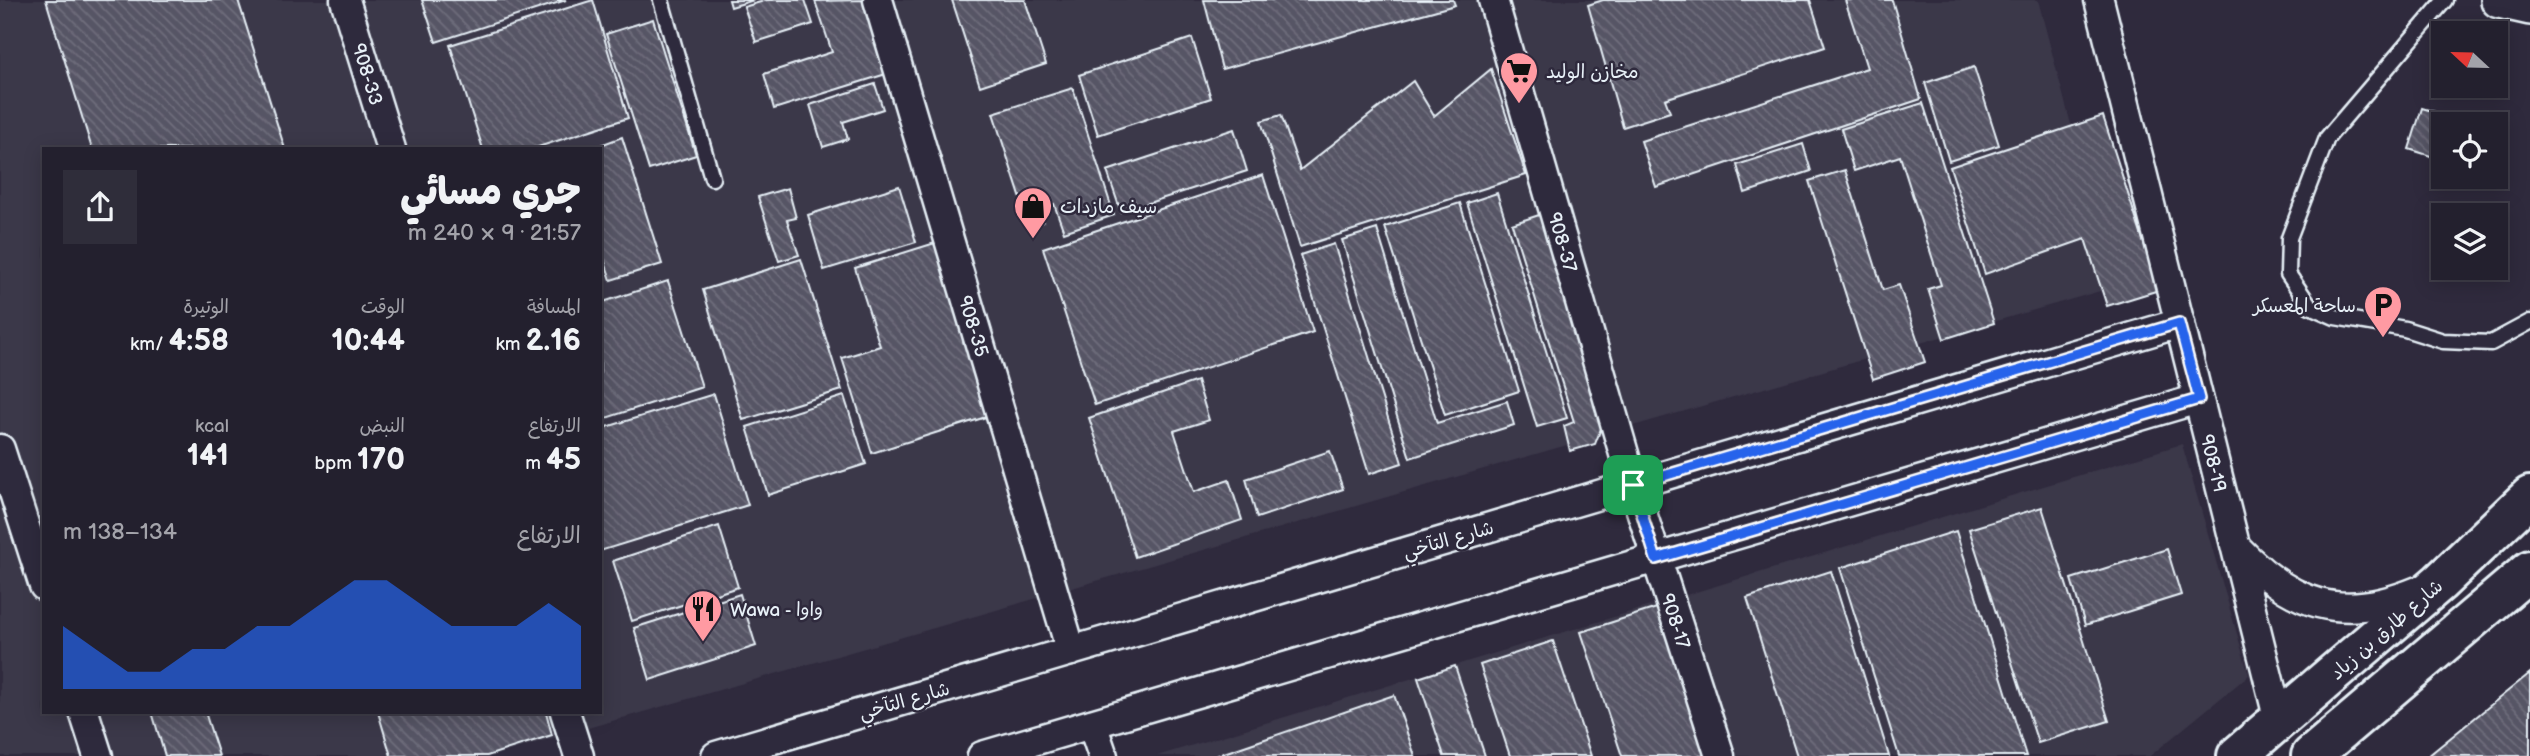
<!DOCTYPE html>
<html lang="ar">
<meta charset="utf-8">
<style>
body{margin:0;font-family:"Balsamiq Sans","Playpen Sans Arabic",sans-serif;background:#2f2d3a;color:#f1f3f6;direction:rtl;height:100vh;display:flex;flex-direction:column;font-size:26px;white-space:nowrap}
*{box-sizing:border-box;margin:0}
p{font-size:23px;color:#a3a3aa}
.icon{flex:none;width:38px;height:38px;fill:none;stroke:currentColor;stroke-width:2;stroke-linecap:round;stroke-linejoin:round}
.map{position:relative;flex:1;overflow:hidden;direction:ltr}
.details{position:absolute;left:42px;top:147px;width:560px;height:567px;display:flex;flex-direction:column;background:#23202e;border-radius:0px;box-shadow:0 4px 18px #0003,0 0 0 2px #403e4a;direction:rtl}
.details>*{flex:none}
.needle{width:46px;rotate:292deg}
.controls{position:absolute;left:2431px;top:21px;display:grid;gap:14px}
.controls a{display:grid;place-items:center;width:77px;height:77px;border-radius:0px;background:#23202e;box-shadow:0 4px 18px #0003,0 0 0 2px #403e4a;font-size:35px}
.pin{position:absolute;display:grid;place-items:center;width:60px;height:60px;color:#fff;margin:-30px;border-radius:14px;box-shadow:0 4px 10px #0006}
.round{display:grid;place-items:center;flex:none;width:74px;height:74px;border-radius:0px;background:#2f2d3a}
.head{display:flex;align-items:center;justify-content:space-between;height:119px;padding:0 21px}
h1{font-size:38px;font-weight:800;line-height:52px}
.figures{display:grid;grid-template-columns:repeat(3,1fr);gap:10px;height:119px;padding:7px 21px}
.figures div{display:grid;align-content:center}
.figures b{font-size:30px;font-weight:800}
.figures small{font-size:19px;font-weight:400}
.figures p{font-size:19px}
.chart{height:196px;padding:14px 21px}
.chart p{display:flex;justify-content:space-between}
.chart svg{width:100%;height:126px;margin-top:7px;fill:#2563eb;opacity:.7}
.map>svg:first-child{display:block}
</style>
<div class="map">
<svg width="2530" height="756" viewBox="0 0 2530 756">
<defs>
<pattern id="building-back-hatch" width="6" height="6" patternUnits="userSpaceOnUse" patternTransform="scale(1.75)"><rect width="6" height="6" fill="#575565"/><path d="M-1 5l2 2M0 0l6 6M5-1l2 2" fill="none" stroke="#6f6e7c"/></pattern>
</defs>
<rect width="100%" height="100%" fill="#2f2a3d"/>
<filter id="ink" filterUnits="userSpaceOnUse"><feTurbulence type="fractalNoise" baseFrequency=".0143" numOctaves="2"/><feDisplacementMap in="SourceGraphic" scale="14" xChannelSelector="R" yChannelSelector="G"/><feConvolveMatrix kernelMatrix="1 2 1 2 8 2 1 2 1" color-interpolation-filters="sRGB"/></filter>
<g filter="url(#ink)">
<g fill="#3b3749" fill-rule="evenodd">
<path d="M 0,0 L 2038,0 L 2114,287 L 491,756 L 0,756 ZM 44,149 L 600,149 L 600,712 L 44,712 Z"/>
<polygon points="2182,444 2249,675 2150,756 1157,756"/>
</g>
<g fill="url(#building-back-hatch)" stroke="#e8f1f8" stroke-width="2">
<polygon points="46,0 238,0 285,149 92,149"/>
<polygon points="422,0 566,0 436,42"/>
<polygon points="593,0 628,118 532,149 483,149 450,45"/>
<polygon points="729,0 754,0 731,7"/>
<polygon points="767,0 805,0 813,24 756,42 744,7"/>
<polygon points="863,0 886,74 774,109 764,74 832,52 815,1"/>
<polygon points="952,0 1025,0 1046,64 980,86"/>
<polygon points="1204,0 1453,0 1455,5 1222,69"/>
<polygon points="1603,0 1810,0 1825,47 1665,99 1670,112 1623,127 1588,5"/>
<polygon points="1845,0 1892,0 1921,99 1656,187 1641,141 1867,68"/>
<polygon points="653,19 696,155 649,170 606,34"/>
<polygon points="1192,38 1211,98 1098,135 1079,75"/>
<polygon points="1974,67 1999,145 1949,161 1925,83"/>
<polygon points="1491,69 1526,175 1300,247 1261,121 1281,115 1300,170 1413,81 1434,116"/>
<polygon points="875,84 883,109 843,122 848,139 823,147 810,105"/>
<polygon points="1073,88 1114,215 1064,232 1054,204 1039,210 1043,222 1030,227 993,113"/>
<polygon points="1923,103 1994,323 1944,339 1928,289 1941,285 1900,156 1854,171 1841,129"/>
<polygon points="2422,108 2475,124 2443,124 2443,160 2409,149"/>
<polygon points="2103,116 2159,290 2107,306 2085,239 1985,274 1950,167"/>
<polygon points="1234,129 1247,171 1121,212 1107,171"/>
<polygon points="622,137 662,264 611,280 600,247 600,149 590,149"/>
<polygon points="1803,144 1811,171 1745,193 1737,165"/>
<polygon points="1845,170 1883,290 1899,285 1925,362 1873,379 1809,181"/>
<polygon points="1263,175 1313,332 1095,405 1043,248"/>
<polygon points="899,186 916,242 824,270 808,215"/>
<polygon points="788,188 796,218 787,220 799,255 779,261 758,197"/>
<polygon points="1497,193 1567,418 1537,427 1467,203"/>
<polygon points="1460,203 1519,391 1445,415 1385,227"/>
<polygon points="1542,214 1605,418 1595,444 1570,451 1564,426 1574,422 1512,224"/>
<polygon points="1377,229 1437,423 1507,401 1514,425 1410,458 1342,240"/>
<polygon points="935,243 989,416 872,453 842,358 880,346 855,268"/>
<polygon points="1334,244 1402,463 1369,474 1300,255"/>
<polygon points="801,259 842,390 743,420 703,290"/>
<polygon points="668,281 702,387 600,420 600,303"/>
<polygon points="1197,381 1209,420 1174,431 1194,492 1229,480 1242,520 1135,557 1089,418"/>
<polygon points="714,394 748,505 600,551 600,429"/>
<polygon points="844,396 866,464 768,495 747,427"/>
<polygon points="1330,451 1343,489 1257,518 1246,479"/>
<polygon points="2042,507 2109,721 2038,743 1969,529"/>
<polygon points="719,526 738,587 632,621 613,561"/>
<polygon points="1956,531 2026,756 1899,756 1840,568"/>
<polygon points="2167,549 2181,595 2085,625 2071,579"/>
<polygon points="1831,571 1889,756 1797,756 1747,598"/>
<polygon points="740,594 756,646 650,680 634,628"/>
<polygon points="1663,606 1710,756 1622,756 1581,632"/>
<polygon points="1553,641 1591,756 1510,756 1480,665"/>
<polygon points="1455,666 1485,756 1444,756 1418,678"/>
<polygon points="2530,673 2530,756 2428,756"/>
<polygon points="1394,695 1415,756 1215,756"/>
<polygon points="152,712 205,712 219,756 165,756"/>
<polygon points="378,712 546,712 552,735 487,756 391,756"/>
</g>
<g fill="none" stroke-linecap="round" stroke-linejoin="round">
<defs>
<g id="service">
<polyline points="661,0 712,178"/>
<polyline points="2445,0 2327,138 2289,238 2288,274 2310,306 2335,317 2405,329 2443,341 2491,343 2530,322"/>
</g>
<g id="minor">
<polyline points="345,0 391,149"/>
<polyline points="878,0 1071,651"/>
<polyline points="1493,0 1633,485 1720,756"/>
<polyline points="2099,0 2279,721"/>
<polyline points="0,449 44,586"/>
<path d="M 2236,547 C 2292,606 2341,623 2418,591"/>
<polyline points="84,712 98,756"/>
<polyline points="565,712 579,756"/>
<polyline points="1092,724 1103,756"/>
<polyline points="716,756 2180,323"/>
<polyline points="982,756 2198,399"/>
</g>
<polyline id="tertiary" points="2499,0 2530,7"/>
<g id="primary">
<polyline points="2237,756 2440,582 2530,496"/>
<polyline points="2311,756 2530,570"/>
</g>
</defs>
<use href="#service" stroke="#e8f1f8" stroke-width="19"/>
<use href="#minor" stroke="#e8f1f8" stroke-width="33"/>
<use href="#tertiary" stroke="#e8f1f8" stroke-width="40"/>
<use href="#primary" stroke="#e8f1f8" stroke-width="44"/>
<use href="#service" stroke="#2f2a3d" stroke-width="14"/>
<use href="#minor" stroke="#2f2a3d" stroke-width="28"/>
<use href="#tertiary" stroke="#2f2a3d" stroke-width="35"/>
<use href="#primary" stroke="#2f2a3d" stroke-width="38"/>
</g>
</g>
<g fill="none" stroke-linecap="round" stroke-linejoin="round" filter="url(#ink)">
<defs>
<polygon id="route" points="2179,323 2199,399 1656,559 1633,485"/>
</defs>
<use href="#route" stroke="#fff" stroke-width="14"/>
<use href="#route" stroke="#2563eb" stroke-width="9"/>
</g>
<defs>
<symbol id="supermarket-pin" viewBox="-11 -11 22 30"><path d="M0 17L-7.5 6A9.5 9.5 0 1 1 7.5 6Z" fill="#ff9aa2" stroke="#2f2a3d"/><path d="M-6-5.5h2.5l.6 2H6L4.5 2H-2.5L-4.4-4H-6ZM-1.5 3.2a1.3 1.3 0 1 0 .1 0ZM3 3.2a1.3 1.3 0 1 0 .1 0Z" fill="#111"/></symbol>
<symbol id="shop-pin" viewBox="-11 -11 22 30"><path d="M0 17L-7.5 6A9.5 9.5 0 1 1 7.5 6Z" fill="#ff9aa2" stroke="#2f2a3d"/><path d="M-5-2.5h2.3a2.7 3.5 0 0 1 5.4 0H5L5.5 6h-11ZM-1.5-2.5h3a1.5 2.3 0 0 0-3 0Z" fill="#111"/></symbol>
<symbol id="parking-pin" viewBox="-11 -11 22 30"><path d="M0 17L-7.5 6A9.5 9.5 0 1 1 7.5 6Z" fill="#ff9aa2" stroke="#2f2a3d"/><path d="M-3.5-5.5H1a3.5 3.5 0 0 1 0 7H-1V5.5H-3.5ZM-1-3.4V-.6H.8a1.4 1.4 0 0 0 0-2.8Z" fill="#111"/></symbol>
<symbol id="restaurant-pin" viewBox="-11 -11 22 30"><path d="M0 17L-7.5 6A9.5 9.5 0 1 1 7.5 6Z" fill="#ff9aa2" stroke="#2f2a3d"/><path d="M-5-6h1v4h1v-4h1v4h1v-4h1v5L-1.5 .5V6h-2V.5L-5-1ZM5-6V6H3V1.5H1.5Q1.5-4 5-6Z" fill="#111"/></symbol>
</defs>
<g fill-rule="evenodd">
<use href="#supermarket-pin" x="1497" y="49" width="44" height="60"/>
<use href="#shop-pin" x="1011" y="184" width="44" height="60"/>
<use href="#parking-pin" x="2361" y="283" width="44" height="60"/>
<use href="#restaurant-pin" x="681" y="587" width="44" height="60"/>
</g>
<g text-anchor="middle" stroke-width="5" stroke-linejoin="round" paint-order="stroke">
<g font-size="19" fill="#e8f1f8" stroke="#2f2a3d" text-anchor="start">
<text x="1546" y="78">مخازن الوليد</text>
<text x="1060" y="213">سيف مازدات</text>
<text x="2356" y="312" text-anchor="end">ساحة المعسكر</text>
<text x="730" y="616">Wawa - واوا</text>
</g>
<g font-size="19" fill="#e8f1f8" stroke="#2f2a3d">
<text transform="translate(368 74) rotate(73)" y="7">908-33</text>
<text transform="translate(1563 242) rotate(74)" y="7">908-37</text>
<text transform="translate(974 326) rotate(73)" y="7">908-35</text>
<text transform="translate(2214 463) rotate(76)" y="7">908-19</text>
<text transform="translate(1448 539) rotate(-16)" y="7">شارع التآخي</text>
<text transform="translate(1676 621) rotate(72)" y="7">908-17</text>
<text transform="translate(2386 629) rotate(-41)" y="7">شارع طارق بن زياد</text>
<text transform="translate(904 700) rotate(-16)" y="7">شارع التآخي</text>
</g>
</g>
</svg>
<div class="controls">
<a><svg class="needle" viewBox="-14 -14 28 28"><path d="M0-13l5 13h-10z" fill="#e53935"/><path d="M0 13l5-13h-10z" fill="#a3a3aa"/></svg></a>
<a><svg class="icon" aria-label="locate" viewBox="0 0 24 24"><circle cx="12" cy="12" r="6"/><path d="M12 2v4M12 18v4M2 12h4M18 12h4"/></svg></a>
<a><svg class="icon" aria-label="layers" viewBox="0 0 24 24"><path d="M12 4l9 5-9 5-9-5zM3 14l9 5 9-5"/></svg></a>
</div>
<div class="pin" style="left:1633px;top:485px;background:#1e9e55"><svg class="icon" aria-label="arrive" viewBox="0 0 24 24"><path d="M6 21V4h12l-3 4 3 4H6"/></svg></div>
<section class="details">
<div class="head"><div><h1>جري مسائي</h1><p>21:57 · 9 × 240 m</p></div><a class="round"><svg class="icon" aria-label="share" viewBox="0 0 24 24"><path d="M12 15V3M7 8l5-5 5 5M5 13v7h14v-7"/></svg></a></div>
<div class="figures">
<div><p>المسافة</p><b>2.16<small> km</small></b></div>
<div><p>الوقت</p><b>10:44</b></div>
<div><p>الوتيرة</p><b>4:58<small> /km</small></b></div>
</div>
<div class="figures">
<div><p>الارتفاع</p><b>45<small> m</small></b></div>
<div><p>النبض</p><b>170<small> bpm</small></b></div>
<div><p>kcal</p><b>141</b></div>
</div>
<div class="chart"><p><span>الارتفاع</span>134–138 m</p>
<svg viewBox="0 0 160 44" preserveAspectRatio="none"><path d="M0 44V22L10 30L20 38L30 38L40 30L50 30L60 22L70 22L80 14L90 6L100 6L110 14L120 22L130 22L140 22L150 14L160 22V44z"/></svg>
</div>
</section>
</div>
